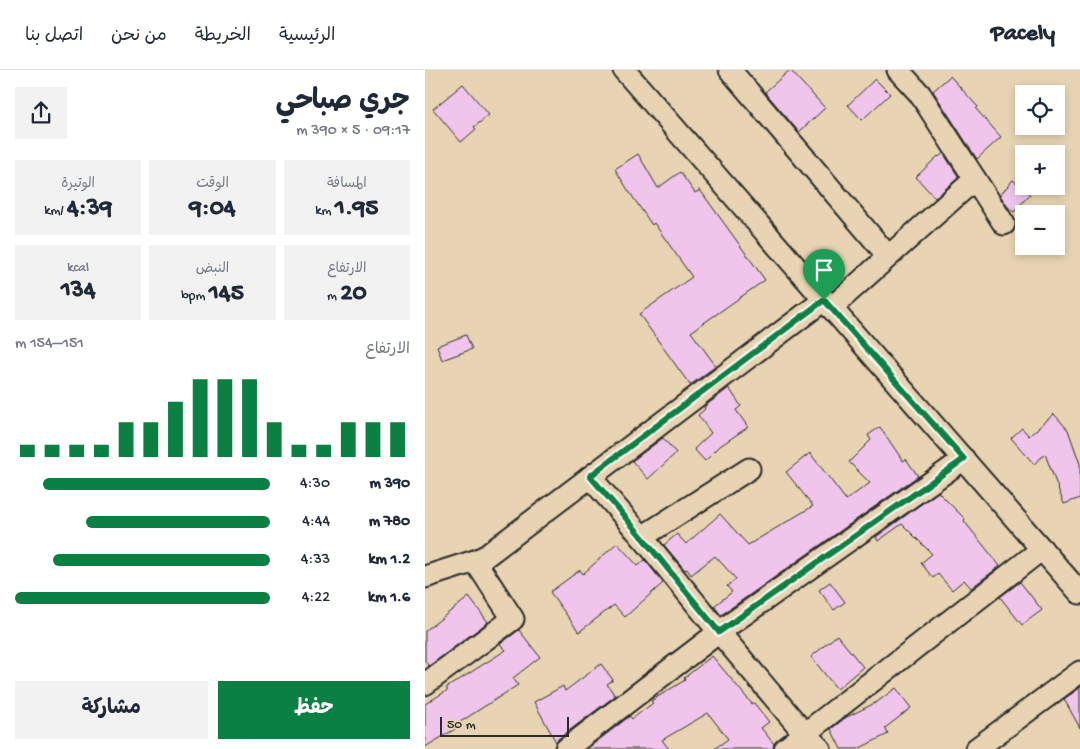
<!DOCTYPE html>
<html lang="ar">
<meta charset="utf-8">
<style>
body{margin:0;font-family:"Gochi Hand","Playpen Sans Arabic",sans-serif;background:#f2f2f3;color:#1f2937;direction:rtl;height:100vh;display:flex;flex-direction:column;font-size:19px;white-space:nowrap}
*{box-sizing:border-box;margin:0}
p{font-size:16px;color:#747a83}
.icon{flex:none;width:28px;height:28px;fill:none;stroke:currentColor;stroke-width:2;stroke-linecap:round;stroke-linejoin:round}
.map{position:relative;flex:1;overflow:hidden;direction:ltr}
.drawer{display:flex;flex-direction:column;background:#fff;width:425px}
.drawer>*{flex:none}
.fabs{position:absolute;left:590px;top:15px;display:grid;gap:10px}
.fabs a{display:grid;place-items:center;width:50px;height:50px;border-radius:0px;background:#fff;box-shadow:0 2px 8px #0003;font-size:25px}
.scale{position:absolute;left:15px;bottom:12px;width:129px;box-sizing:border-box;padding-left:5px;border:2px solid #2b2b2b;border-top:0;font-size:14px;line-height:18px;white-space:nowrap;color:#2b2b2b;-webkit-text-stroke:4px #e8d4b2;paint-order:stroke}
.pin{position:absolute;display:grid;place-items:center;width:42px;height:42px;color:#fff;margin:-51px -21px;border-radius:50% 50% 50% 0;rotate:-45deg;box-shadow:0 0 5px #0007}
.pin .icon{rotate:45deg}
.round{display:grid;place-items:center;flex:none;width:52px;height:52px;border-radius:0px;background:#f2f2f3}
.head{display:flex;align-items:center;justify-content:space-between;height:85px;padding:0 15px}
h1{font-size:28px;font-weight:700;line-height:38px}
.metrics{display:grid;grid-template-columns:repeat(3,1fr);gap:8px;height:85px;padding:5px 15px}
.metrics div{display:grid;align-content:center;border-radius:0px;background:#f2f2f3;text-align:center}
.metrics b{font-size:25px;font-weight:700}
.metrics small{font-size:14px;font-weight:400}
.metrics p{font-size:14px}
.chart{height:140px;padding:10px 15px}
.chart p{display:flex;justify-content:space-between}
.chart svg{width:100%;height:90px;margin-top:5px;stroke:#0b8043;stroke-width:6}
.action{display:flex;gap:10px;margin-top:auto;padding:10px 15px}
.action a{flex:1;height:58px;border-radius:0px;background:#0b8043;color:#fff;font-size:20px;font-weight:700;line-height:58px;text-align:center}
.action a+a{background:#f2f2f3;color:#1f2937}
ul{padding:0 15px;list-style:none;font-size:16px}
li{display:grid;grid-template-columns:80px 60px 1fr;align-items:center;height:38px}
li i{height:12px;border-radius:6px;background:#0b8043}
header{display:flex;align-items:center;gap:30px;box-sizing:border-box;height:70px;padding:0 25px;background:#fff;border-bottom:1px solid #e0e1e3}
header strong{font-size:24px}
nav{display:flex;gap:28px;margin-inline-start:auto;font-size:18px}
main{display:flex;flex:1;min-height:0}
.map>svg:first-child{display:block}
</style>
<header>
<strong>Pacely</strong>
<nav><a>الرئيسية</a><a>الخريطة</a><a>من نحن</a><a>اتصل بنا</a></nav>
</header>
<main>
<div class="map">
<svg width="655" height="679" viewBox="0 0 655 679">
<rect width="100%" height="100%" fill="#e8d4b2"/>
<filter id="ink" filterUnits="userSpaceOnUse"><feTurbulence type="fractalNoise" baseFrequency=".02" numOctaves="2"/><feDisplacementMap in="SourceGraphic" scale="10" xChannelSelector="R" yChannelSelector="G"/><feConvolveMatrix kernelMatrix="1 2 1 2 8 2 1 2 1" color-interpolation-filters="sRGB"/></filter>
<g filter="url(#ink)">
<g fill="#efc5ec" stroke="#2b2b2b">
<polygon points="365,0 400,38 374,62 340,22"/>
<polygon points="525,6 553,37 551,39 576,67 552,89 508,21"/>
<polygon points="450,9 465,24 437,50 423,35"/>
<polygon points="38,14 64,45 49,57 51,59 36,72 8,39"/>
<polygon points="518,83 533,106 532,107 533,108 510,128 491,107 513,86 514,87"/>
<polygon points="213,84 233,118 255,102 270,123 275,120 340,210 266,262 291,296 265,315 214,244 267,207 229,153 227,155 203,120 190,99"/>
<polygon points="588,110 605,124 589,142 583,137 575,125"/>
<polygon points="41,265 47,279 17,290 12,276"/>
<polygon points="304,318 316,336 311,340 323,357 295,376 280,391 269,379 286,363 273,345 280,339 279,337"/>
<polygon points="629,344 643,360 655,394 655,428 639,434 620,384 609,394 586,368 597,358 604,366"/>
<polygon points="455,357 478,391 481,389 493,406 296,545 289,536 307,522 302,516 311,509 290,486 266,505 262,499 260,500 239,475 252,464 261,474 295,444 323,475 388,436 361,402 385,383 421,430 445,413 424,392 446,370 443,365"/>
<polygon points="238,368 251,383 223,409 207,391"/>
<polygon points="513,422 540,449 539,451 575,496 546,518 539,510 527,520 513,504 508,508 496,493 507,484 477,454 453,471 451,467"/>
<polygon points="192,473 213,496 220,490 238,513 200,547 189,535 154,562 125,522 155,500 158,504"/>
<polygon points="405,512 420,532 409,540 394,520"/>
<polygon points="595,512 617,540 597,555 575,527"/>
<polygon points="44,527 63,552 4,596 0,591 0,561"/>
<polygon points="94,560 115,587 88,608 93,615 35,652 37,655 0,677 0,634 23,620 21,618 81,580 75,574"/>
<polygon points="412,565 438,597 412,619 386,587"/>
<polygon points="287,586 327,634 329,633 344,652 336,658 349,674 348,679 289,679 303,669 283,643 237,670 244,679 162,679 205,646 207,649 228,633 226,631 260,610 259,608"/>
<polygon points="176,594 188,610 182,614 190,626 133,669 131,672 109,632 138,616 140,621"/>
<polygon points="471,618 486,638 460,658 463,664 433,679 416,679 406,659 420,648 452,632"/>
<polygon points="655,618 655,658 639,629"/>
</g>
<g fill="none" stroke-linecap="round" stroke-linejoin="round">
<defs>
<g id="minor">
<polyline points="199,0 655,523"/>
<polyline points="305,0 463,186"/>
<polyline points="473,0 495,24 579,154"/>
<polyline points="406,238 550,109"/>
<polyline points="165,407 217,467 294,562 380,664 395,679"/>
<polyline points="217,467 324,399"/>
<polyline points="0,507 50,491 61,486 399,230"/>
<polyline points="0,614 88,549 50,491"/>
<polyline points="141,679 294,562 539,389"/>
<polyline points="360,679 617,479"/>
<polyline points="551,679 655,602"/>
</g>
</defs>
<use href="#minor" stroke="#2b2b2b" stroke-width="25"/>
<use href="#minor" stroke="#e8d4b2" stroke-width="21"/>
</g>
</g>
<g fill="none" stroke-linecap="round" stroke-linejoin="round" filter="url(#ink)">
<defs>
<polygon id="route" points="399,230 539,389 294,562 217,467 165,406"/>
</defs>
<use href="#route" stroke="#fff" stroke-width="10"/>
<use href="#route" stroke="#0b8043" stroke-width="6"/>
</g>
</svg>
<div class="fabs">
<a><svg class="icon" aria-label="locate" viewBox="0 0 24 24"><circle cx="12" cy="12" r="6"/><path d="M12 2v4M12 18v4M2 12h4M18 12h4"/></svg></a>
<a>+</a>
<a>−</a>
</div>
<div class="scale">50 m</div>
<div class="pin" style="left:399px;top:230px;background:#1e9e55"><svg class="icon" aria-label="arrive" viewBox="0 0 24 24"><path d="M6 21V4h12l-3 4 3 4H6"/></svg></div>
</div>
<section class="drawer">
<div class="head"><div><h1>جري صباحي</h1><p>09:17 · 5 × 390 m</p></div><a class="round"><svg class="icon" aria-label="share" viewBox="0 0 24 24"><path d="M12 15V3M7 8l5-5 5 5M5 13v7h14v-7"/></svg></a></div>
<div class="metrics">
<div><p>المسافة</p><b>1.95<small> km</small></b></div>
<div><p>الوقت</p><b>9:04</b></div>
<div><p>الوتيرة</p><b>4:39<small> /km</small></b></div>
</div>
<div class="metrics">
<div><p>الارتفاع</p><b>20<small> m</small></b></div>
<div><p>النبض</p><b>145<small> bpm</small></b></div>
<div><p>kcal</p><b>134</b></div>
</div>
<div class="chart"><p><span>الارتفاع</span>151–154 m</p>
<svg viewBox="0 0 160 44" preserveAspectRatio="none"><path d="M5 44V38M15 44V38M25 44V38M35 44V38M45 44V27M55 44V27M65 44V17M75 44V6M85 44V6M95 44V6M105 44V27M115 44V38M125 44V38M135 44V27M145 44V27M155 44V27"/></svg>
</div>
<ul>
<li><b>390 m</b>4:30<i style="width:89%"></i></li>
<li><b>780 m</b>4:44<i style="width:72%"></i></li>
<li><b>1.2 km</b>4:33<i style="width:85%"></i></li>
<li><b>1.6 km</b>4:22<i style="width:100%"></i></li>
</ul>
<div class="action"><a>حفظ</a><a>مشاركة</a></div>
</section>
</main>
